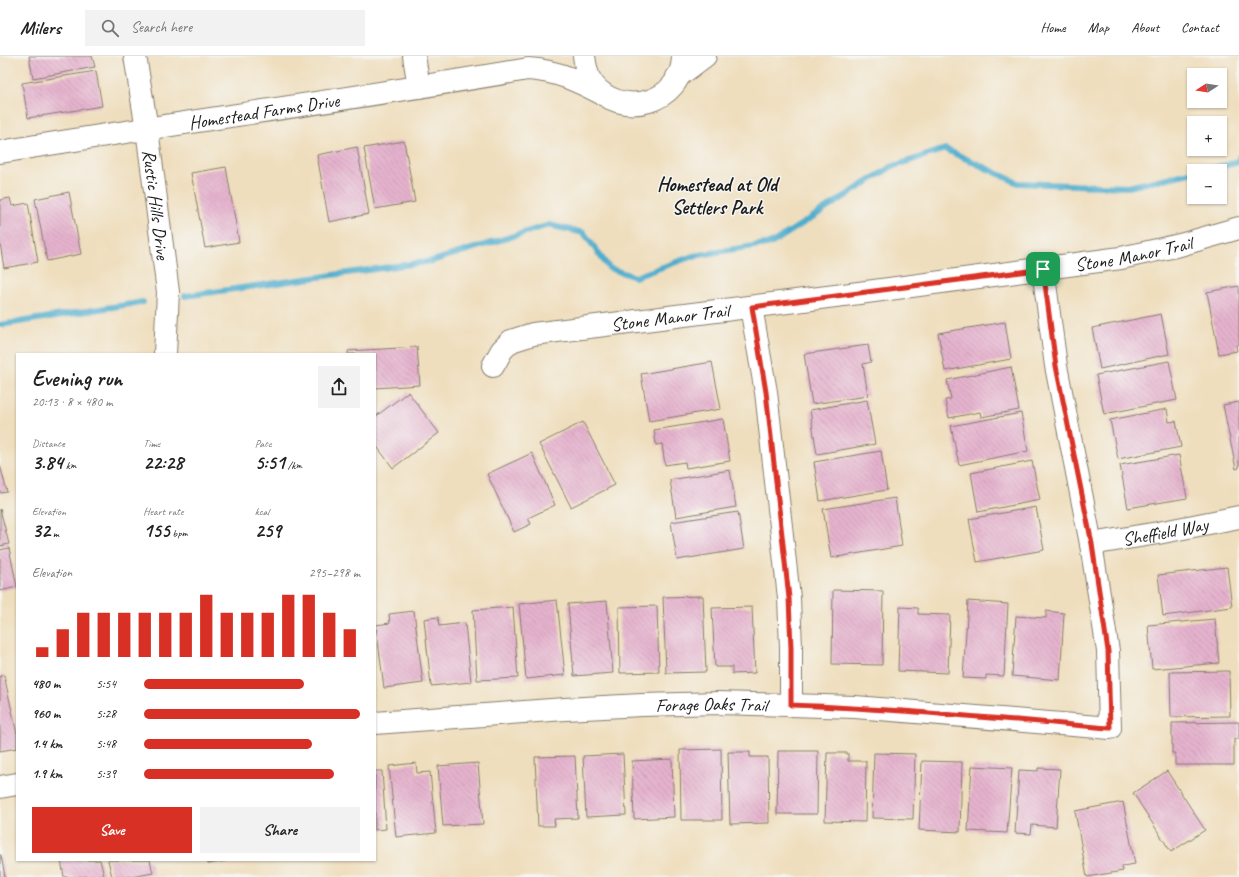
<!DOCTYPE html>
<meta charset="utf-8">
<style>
body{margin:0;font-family:Caveat,sans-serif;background:#f2f2f2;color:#222;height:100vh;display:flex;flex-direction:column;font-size:15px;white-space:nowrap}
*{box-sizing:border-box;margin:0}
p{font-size:13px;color:#767676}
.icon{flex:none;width:22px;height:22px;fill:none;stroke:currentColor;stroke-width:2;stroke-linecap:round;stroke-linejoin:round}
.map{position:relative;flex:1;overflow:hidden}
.sheet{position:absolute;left:16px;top:297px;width:360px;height:508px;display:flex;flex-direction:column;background:#fff;border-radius:0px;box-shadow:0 1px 3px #0004}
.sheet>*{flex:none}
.needle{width:26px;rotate:258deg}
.controls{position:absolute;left:1187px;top:12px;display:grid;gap:8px}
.controls a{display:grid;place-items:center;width:40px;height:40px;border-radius:0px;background:#fff;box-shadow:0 1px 3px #0004;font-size:20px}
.pin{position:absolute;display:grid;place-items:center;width:34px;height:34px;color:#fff;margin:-17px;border-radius:8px;box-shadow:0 2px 6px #0006}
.round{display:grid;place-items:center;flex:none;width:42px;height:42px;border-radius:0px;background:#f2f2f2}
.summary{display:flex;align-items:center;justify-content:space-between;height:68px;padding:0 16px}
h1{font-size:22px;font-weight:800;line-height:30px}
.stats{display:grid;grid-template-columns:repeat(3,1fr);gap:6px;height:68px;padding:4px 16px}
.stats div{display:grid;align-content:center}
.stats b{font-size:20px;font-weight:800}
.stats small{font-size:11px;font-weight:400}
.stats p{font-size:11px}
.chart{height:112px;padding:8px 16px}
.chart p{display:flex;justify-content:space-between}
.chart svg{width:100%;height:72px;margin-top:4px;stroke:#d93025;stroke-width:6}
.cta{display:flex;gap:8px;margin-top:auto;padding:8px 16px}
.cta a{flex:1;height:46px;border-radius:0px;background:#d93025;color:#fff;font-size:16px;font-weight:800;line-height:46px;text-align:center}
.cta a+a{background:#f2f2f2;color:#222}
ul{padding:0 16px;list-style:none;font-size:13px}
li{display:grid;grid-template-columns:64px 48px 1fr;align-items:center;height:30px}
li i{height:10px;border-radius:5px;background:#d93025}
header{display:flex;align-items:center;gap:24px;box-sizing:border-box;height:56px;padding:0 20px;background:#fff;border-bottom:1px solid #e0e0e0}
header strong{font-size:19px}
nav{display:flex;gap:22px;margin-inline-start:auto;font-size:14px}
.search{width:280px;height:36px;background:#f2f2f2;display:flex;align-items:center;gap:10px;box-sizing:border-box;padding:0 14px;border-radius:0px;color:#767676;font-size:15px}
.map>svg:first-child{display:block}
</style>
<header>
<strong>Milers</strong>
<div class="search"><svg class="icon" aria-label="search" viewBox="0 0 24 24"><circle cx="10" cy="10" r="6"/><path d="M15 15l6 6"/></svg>Search here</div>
<nav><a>Home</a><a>Map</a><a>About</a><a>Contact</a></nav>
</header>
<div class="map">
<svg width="1239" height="821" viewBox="0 0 1239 821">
<defs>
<pattern id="building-back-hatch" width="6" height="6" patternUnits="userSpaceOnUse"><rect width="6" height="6" fill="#e5b2cd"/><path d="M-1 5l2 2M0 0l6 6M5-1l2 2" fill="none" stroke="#c498af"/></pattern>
</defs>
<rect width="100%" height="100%" fill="#f6f6f2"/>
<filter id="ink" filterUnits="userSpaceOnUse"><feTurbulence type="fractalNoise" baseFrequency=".025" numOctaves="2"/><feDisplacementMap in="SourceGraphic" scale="8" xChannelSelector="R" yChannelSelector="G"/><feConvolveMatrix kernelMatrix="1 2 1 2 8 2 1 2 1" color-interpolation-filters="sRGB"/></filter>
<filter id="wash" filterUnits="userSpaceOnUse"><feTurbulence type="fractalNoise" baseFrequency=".012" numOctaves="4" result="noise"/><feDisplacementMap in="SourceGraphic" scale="16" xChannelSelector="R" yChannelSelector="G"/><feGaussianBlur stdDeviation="0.9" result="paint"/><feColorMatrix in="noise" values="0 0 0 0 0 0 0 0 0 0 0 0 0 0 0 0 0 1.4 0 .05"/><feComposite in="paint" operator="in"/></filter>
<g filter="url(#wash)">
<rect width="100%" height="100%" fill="#efdebd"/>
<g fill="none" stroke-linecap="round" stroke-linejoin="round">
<g stroke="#4fadcd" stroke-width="6">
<polyline points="1199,115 1236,107 1239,102"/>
<polyline points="185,240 432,205 549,169 584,177 609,212 635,221 693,200 772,187 891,111 945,93 1018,127 1128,131 1194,116"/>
<polyline points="0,269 143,246"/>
</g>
</g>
<g id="blocks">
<g fill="url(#building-back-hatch)">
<polygon points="29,0 92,0 95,11 33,22"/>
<polygon points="96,15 102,50 28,62 22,27"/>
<polygon points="404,85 415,146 375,153 364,92"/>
<polygon points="357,91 369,158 329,166 317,99"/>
<polygon points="226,111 239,186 205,192 191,117"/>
<polygon points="69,136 81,198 47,205 35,143"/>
<polygon points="10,142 12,150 28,147 38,206 4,212 0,187 0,144"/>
<polygon points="1239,230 1239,288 1236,289 1237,295 1219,298 1207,236"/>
<polygon points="1161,258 1169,298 1100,313 1092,272"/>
<polygon points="1005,266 1011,303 945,315 938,277"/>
<polygon points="868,289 871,306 863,308 868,340 812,348 804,298"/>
<polygon points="417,291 420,329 375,332 375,298 348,298 348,295"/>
<polygon points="1169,305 1177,344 1104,358 1096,319"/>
<polygon points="712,306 721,353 649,365 641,318"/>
<polygon points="1011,311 1019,354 981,361 980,356 949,362 945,344 951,343 947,324"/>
<polygon points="408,336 439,377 393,412 375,388 375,361"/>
<polygon points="867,344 875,388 817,398 810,354"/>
<polygon points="1239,346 1239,412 1236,413 1223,349"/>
<polygon points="1167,353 1169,366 1176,365 1181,391 1118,403 1110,364"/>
<polygon points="1021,357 1028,395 959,409 951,370"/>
<polygon points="723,363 730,405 686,412 685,406 665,409 662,388 656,389 654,374"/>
<polygon points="583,366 615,429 571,451 539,388"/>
<polygon points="881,395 887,434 820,445 814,406"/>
<polygon points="532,397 555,449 528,462 531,468 514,476 487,418"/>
<polygon points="1179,399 1187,442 1128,452 1120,409"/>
<polygon points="1032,405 1040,444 978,456 971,417"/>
<polygon points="0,409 7,436 0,437"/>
<polygon points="730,414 736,451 676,461 670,424"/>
<polygon points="895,442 902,490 831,502 823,453"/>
<polygon points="1036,451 1044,494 977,506 969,463"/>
<polygon points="0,453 9,488 0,490"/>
<polygon points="738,456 744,493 677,504 671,466"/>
<polygon points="9,492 17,531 0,535 0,494"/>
<polygon points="1227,511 1232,551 1163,560 1158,519"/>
<polygon points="833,534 883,535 882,609 832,608"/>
<polygon points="703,540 706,616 666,617 663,541"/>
<polygon points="557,544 565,619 526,623 519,548"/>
<polygon points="607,545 613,617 574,620 568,548"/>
<polygon points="968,545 1008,548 1004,620 986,619 986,623 963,622"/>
<polygon points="657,550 659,616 620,617 619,551"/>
<polygon points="513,551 518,622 477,624 473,554"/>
<polygon points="752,551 755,617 732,618 732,611 715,611 712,552"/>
<polygon points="900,551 918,552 918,558 950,559 948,617 898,615"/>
<polygon points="414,555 423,627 384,632 376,569 390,567 389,558"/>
<polygon points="1046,555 1064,557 1060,624 1012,620 1016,560 1046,562"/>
<polygon points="438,561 439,570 465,567 471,626 431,630 424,563"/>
<polygon points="1215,563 1219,607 1152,613 1148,569"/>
<polygon points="1229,615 1230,660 1171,661 1170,616"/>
<polygon points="4,619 17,678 17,692 0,695 0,620"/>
<polygon points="1239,666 1239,683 1234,683 1234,709 1175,709 1175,697 1172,697 1172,667"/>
<polygon points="721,693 722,764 681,764 680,694"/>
<polygon points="778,695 818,695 817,758 777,758"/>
<polygon points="728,696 750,696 750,701 768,701 769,767 730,768"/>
<polygon points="827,697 848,697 848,705 866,705 865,766 825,765"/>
<polygon points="874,697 915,698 913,763 872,762"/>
<polygon points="623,698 626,759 586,761 583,700"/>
<polygon points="575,700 578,762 554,763 555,770 538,770 535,701"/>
<polygon points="672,703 674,761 634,763 632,705"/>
<polygon points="922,705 962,706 960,776 919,774"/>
<polygon points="416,707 417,717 430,716 436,777 396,781 389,710"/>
<polygon points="478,707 483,768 443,770 438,710"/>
<polygon points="972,710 1012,712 1007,777 968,775"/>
<polygon points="1038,712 1060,713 1056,771 1032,769 1031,778 1015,777 1019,714 1038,715"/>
<polygon points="375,715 382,715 386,773 375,774"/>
<polygon points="1167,715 1205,774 1171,796 1133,737"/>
<polygon points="1123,746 1135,808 1122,810 1123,815 1087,821 1075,755"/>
<polygon points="0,799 1,799 5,821 0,821"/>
<polygon points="61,804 100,804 104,820 64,821"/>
<polygon points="108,804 150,804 153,817 132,821 112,821"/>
<polygon points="207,804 225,804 226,805 208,808"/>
</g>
</g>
</g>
<g filter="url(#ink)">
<use href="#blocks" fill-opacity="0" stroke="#867d6c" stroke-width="1"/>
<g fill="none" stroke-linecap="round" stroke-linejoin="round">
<defs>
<g id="street">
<path id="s1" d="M 135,0 L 147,73 L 168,236 L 165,298"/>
<polyline points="414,0 419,31"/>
<path d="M 584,0 C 585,8 587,20 592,27 C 619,64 683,48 683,0"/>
<polyline points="677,21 705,0"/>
<path id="s2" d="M 0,96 C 176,67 353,43 528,13 C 558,15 578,25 603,38"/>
<polyline points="751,251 766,336 789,542 791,592 791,649"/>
<path id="s3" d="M 493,310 L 502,294 L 511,285 L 533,278 L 859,237 L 1121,202 L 1180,189 L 1239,172"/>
<path id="s4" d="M 1091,488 L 1158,477 L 1239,461"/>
<path id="s5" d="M 375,667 L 565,653 L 642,649 L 720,647 L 855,651 L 1110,672 L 1108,595 L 1091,488 L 1056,310 L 1043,213"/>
<polyline points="0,731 17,728"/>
</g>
</defs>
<use href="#street" stroke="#867d6c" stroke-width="24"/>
<use href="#street" stroke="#fff" stroke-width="22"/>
</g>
</g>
<g fill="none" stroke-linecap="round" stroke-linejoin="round" filter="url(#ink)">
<defs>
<path id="route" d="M 1043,213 L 1056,310 L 1092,488 L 1108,595 L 1110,672 C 1004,663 898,653 791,649 L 791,592 L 789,542 L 766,336 L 752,251 Z"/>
</defs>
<use href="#route" stroke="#fff" stroke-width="8"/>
<use href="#route" stroke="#d93025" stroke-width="5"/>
</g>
<g text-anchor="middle" stroke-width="3" stroke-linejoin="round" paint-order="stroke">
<g font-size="19" fill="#1c1c1c" stroke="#f6f6f2">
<text dy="7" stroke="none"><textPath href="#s2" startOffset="267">Homestead Farms Drive</textPath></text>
<text dy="7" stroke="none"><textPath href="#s1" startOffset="150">Rustic Hills Drive</textPath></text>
<text dy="7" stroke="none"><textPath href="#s3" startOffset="660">Stone Manor Trail</textPath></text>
<text dy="7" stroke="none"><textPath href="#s3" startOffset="192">Stone Manor Trail</textPath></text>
<text dy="7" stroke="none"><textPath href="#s4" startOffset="75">Sheffield Way</textPath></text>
<text dy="7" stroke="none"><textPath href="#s5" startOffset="337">Forage Oaks Trail</textPath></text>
</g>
<g font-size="20" font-weight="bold" fill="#1c1c1c" stroke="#f6f6f2">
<text x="717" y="135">Homestead at Old<tspan x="717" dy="23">Settlers Park</tspan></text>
</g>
</g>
</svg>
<div class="controls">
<a><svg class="needle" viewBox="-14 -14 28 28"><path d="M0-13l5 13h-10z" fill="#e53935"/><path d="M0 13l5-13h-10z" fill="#767676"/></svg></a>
<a>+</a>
<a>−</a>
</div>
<div class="pin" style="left:1043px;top:213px;background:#1e9e55"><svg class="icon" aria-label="arrive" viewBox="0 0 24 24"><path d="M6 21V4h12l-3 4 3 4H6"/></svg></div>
<section class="sheet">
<div class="summary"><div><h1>Evening run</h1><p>20:13 · 8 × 480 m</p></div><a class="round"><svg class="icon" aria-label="share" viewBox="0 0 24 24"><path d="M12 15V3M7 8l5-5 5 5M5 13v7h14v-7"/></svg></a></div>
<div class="stats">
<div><p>Distance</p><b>3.84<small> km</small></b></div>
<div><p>Time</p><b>22:28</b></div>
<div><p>Pace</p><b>5:51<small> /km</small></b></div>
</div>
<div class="stats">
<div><p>Elevation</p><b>32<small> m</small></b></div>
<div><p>Heart rate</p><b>155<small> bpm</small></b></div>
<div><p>kcal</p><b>259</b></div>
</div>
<div class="chart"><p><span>Elevation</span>295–298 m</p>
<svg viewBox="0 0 160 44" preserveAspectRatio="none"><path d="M5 44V38M15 44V27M25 44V17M35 44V17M45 44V17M55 44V17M65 44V17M75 44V17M85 44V6M95 44V17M105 44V17M115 44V17M125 44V6M135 44V6M145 44V17M155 44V27"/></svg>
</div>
<ul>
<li><b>480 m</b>5:54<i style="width:74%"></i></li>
<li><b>960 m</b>5:28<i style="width:100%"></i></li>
<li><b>1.4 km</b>5:48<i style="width:78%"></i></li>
<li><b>1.9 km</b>5:39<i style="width:88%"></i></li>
</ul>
<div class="cta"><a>Save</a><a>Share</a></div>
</section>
</div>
